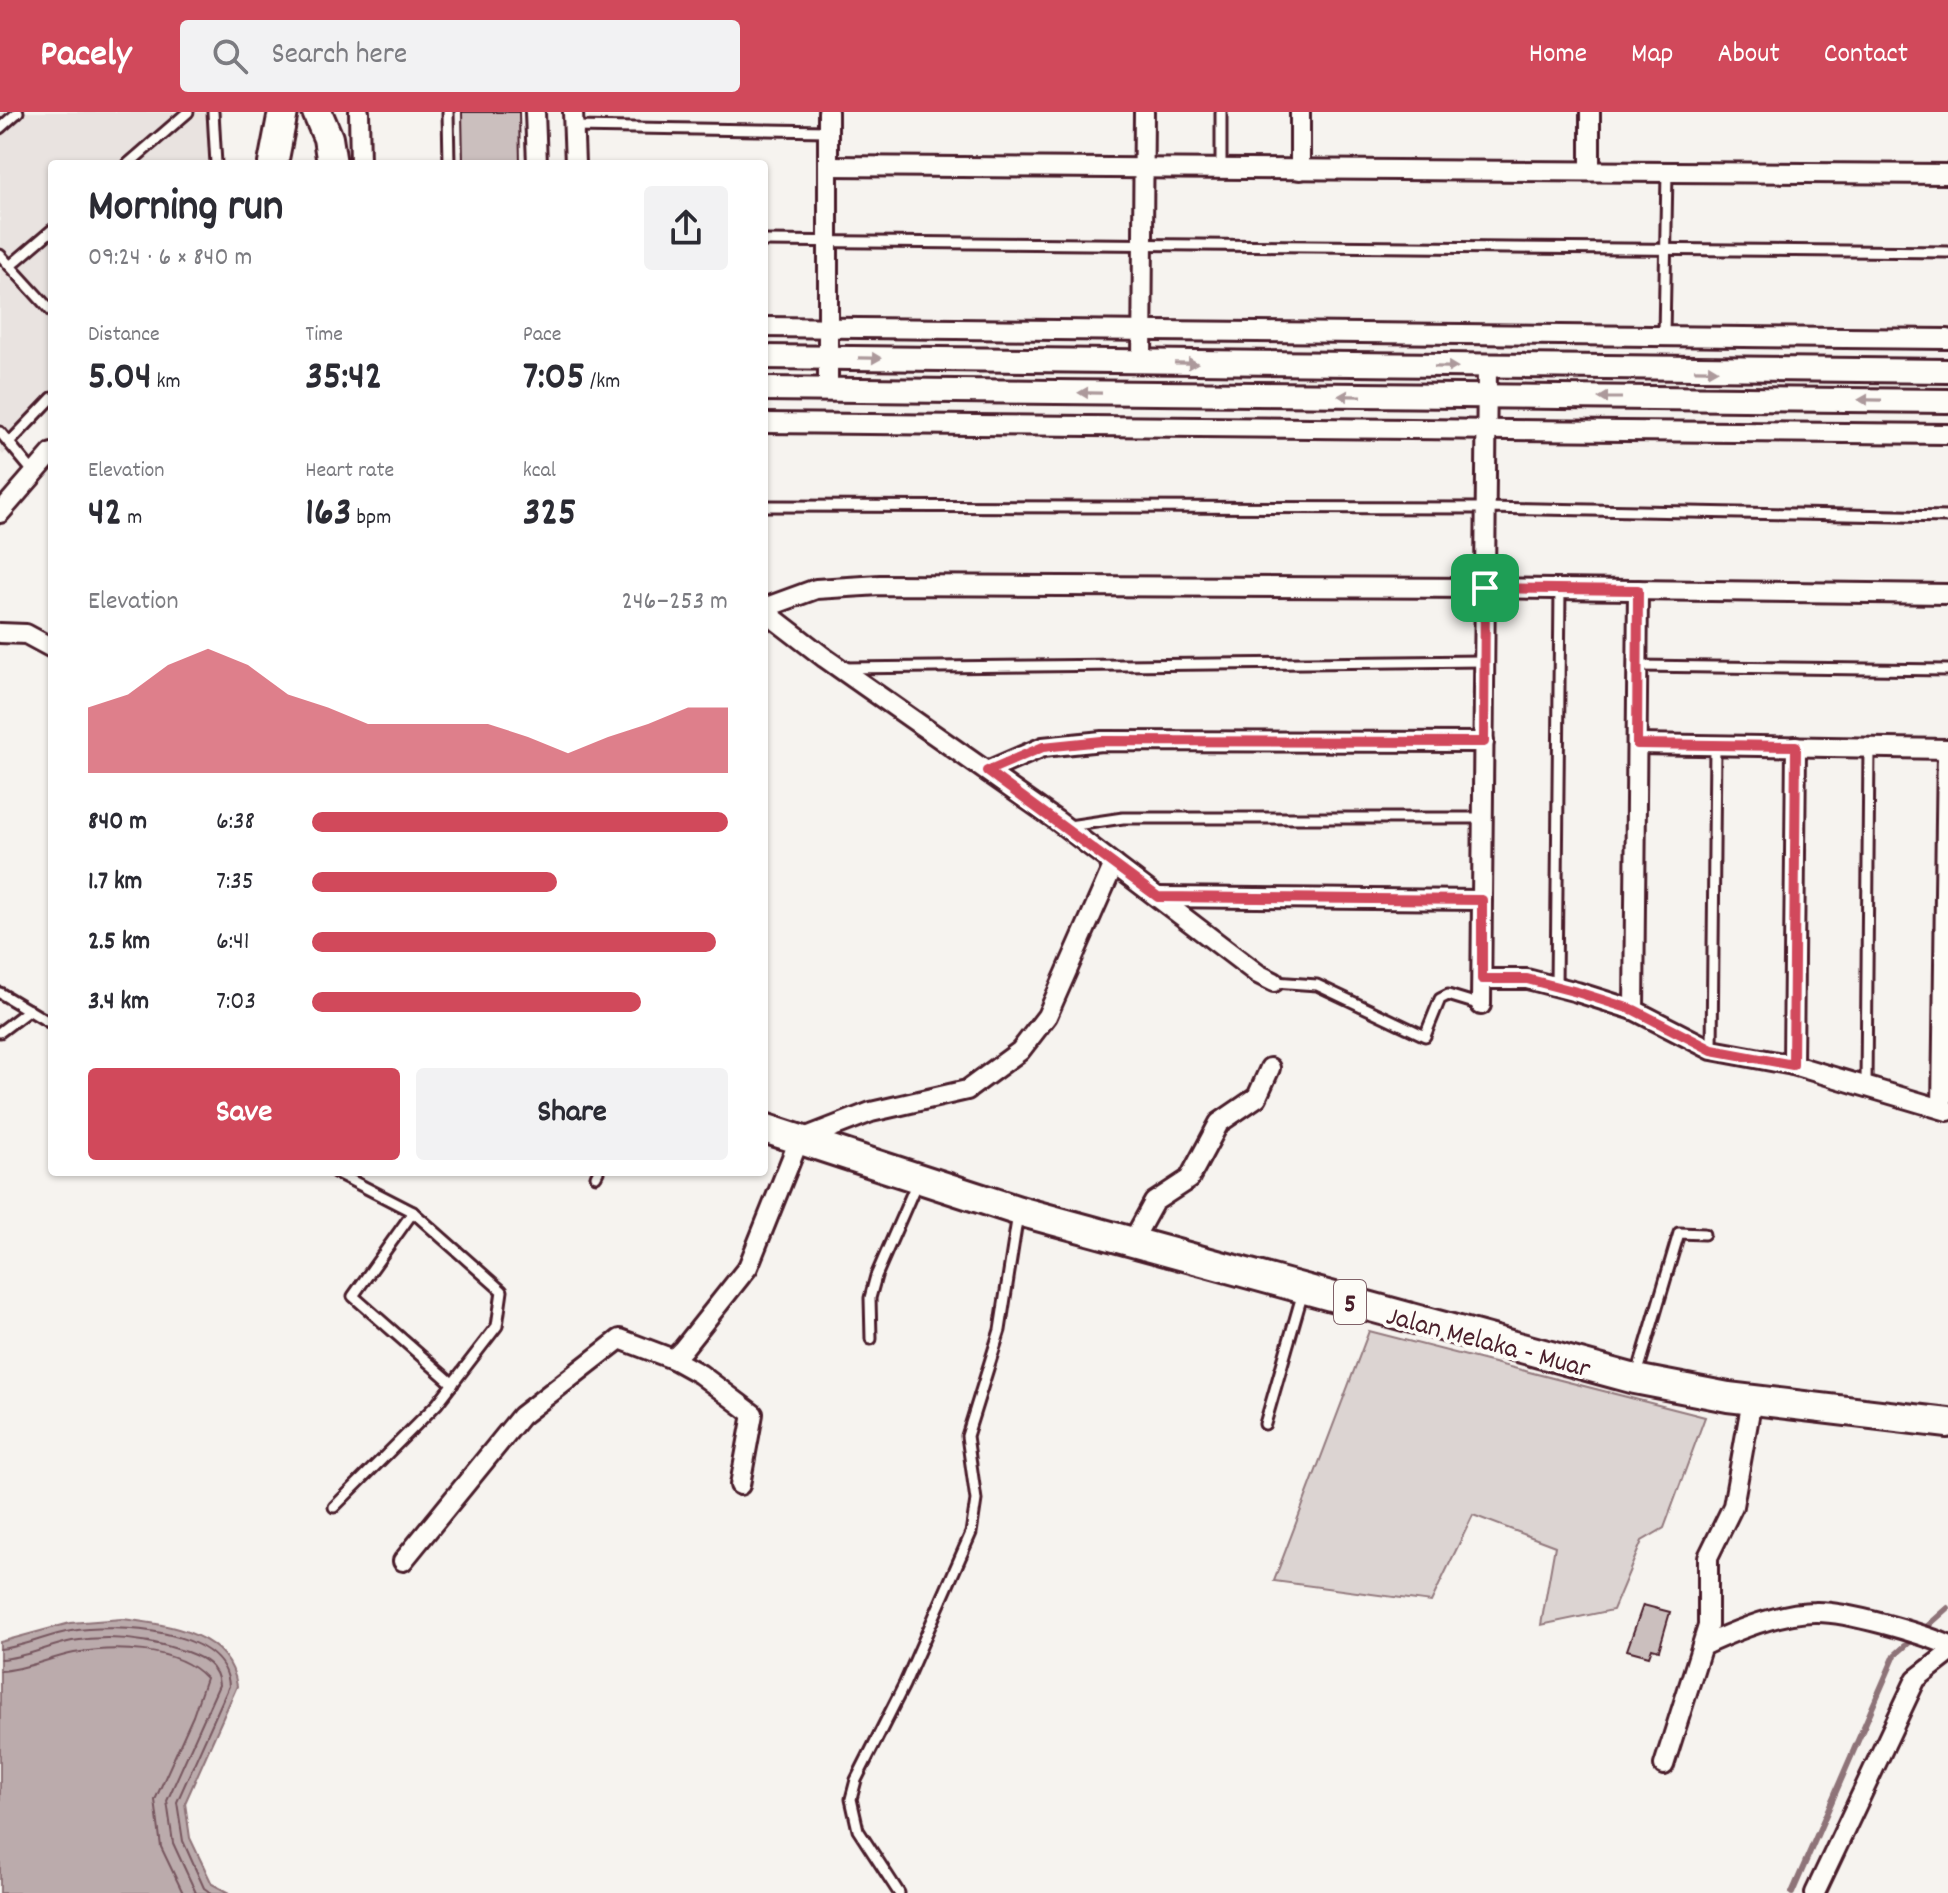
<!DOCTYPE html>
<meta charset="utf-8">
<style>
body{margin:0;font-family:Dekko,sans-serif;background:#f2f2f3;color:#2b2b33;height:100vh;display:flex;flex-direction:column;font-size:30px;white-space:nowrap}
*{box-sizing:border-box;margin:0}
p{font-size:26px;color:#7c7c81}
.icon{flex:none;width:44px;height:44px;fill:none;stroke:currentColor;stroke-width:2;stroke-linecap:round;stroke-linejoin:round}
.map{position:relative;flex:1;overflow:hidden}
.details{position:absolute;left:48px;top:48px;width:720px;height:1016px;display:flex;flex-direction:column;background:#fff;border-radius:8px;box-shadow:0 2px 6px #0004}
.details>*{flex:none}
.pin{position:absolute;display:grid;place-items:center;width:68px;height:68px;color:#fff;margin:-34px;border-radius:16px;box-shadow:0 4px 12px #0006}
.round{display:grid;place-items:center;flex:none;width:84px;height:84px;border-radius:8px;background:#f2f2f3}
.summary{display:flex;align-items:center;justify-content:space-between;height:136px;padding:0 40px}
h1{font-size:44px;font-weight:700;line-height:60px}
.figures{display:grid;grid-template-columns:repeat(3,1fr);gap:12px;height:136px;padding:8px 40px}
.figures div{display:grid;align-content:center}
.figures b{font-size:40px;font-weight:700}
.figures small{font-size:22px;font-weight:400}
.figures p{font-size:22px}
.chart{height:224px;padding:16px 40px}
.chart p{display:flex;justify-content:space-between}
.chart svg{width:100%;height:144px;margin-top:8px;fill:#d1495b;opacity:.7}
.action{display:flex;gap:16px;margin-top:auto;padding:16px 40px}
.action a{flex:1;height:92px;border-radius:8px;background:#d1495b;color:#fff;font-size:32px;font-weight:700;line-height:92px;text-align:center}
.action a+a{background:#f2f2f3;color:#2b2b33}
ul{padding:0 40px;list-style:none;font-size:26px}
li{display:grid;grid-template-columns:128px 96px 1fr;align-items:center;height:60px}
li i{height:20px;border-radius:10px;background:#d1495b}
header{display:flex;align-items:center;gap:48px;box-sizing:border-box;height:112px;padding:0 40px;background:#d1495b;color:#fff}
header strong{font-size:38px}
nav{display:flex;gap:44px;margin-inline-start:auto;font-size:28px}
.search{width:560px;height:72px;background:#f2f2f3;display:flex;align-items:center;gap:20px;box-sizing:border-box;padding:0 28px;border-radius:8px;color:#7c7c81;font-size:30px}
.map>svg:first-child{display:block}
</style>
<header>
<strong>Pacely</strong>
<div class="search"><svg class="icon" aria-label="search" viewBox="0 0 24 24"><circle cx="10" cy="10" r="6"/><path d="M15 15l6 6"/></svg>Search here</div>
<nav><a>Home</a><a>Map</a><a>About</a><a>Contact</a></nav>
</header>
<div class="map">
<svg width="1948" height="1781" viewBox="0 0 1948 1781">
<rect width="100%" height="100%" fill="#f6f3ef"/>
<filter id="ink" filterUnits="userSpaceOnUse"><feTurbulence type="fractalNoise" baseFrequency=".0125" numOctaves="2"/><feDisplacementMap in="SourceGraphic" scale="16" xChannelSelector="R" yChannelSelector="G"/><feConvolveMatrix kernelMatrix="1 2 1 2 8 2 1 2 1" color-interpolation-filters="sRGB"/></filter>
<g filter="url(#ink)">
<polygon fill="#e9e3e0" points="0,0 222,0 221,52 52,52 52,289 3,343 0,339"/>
<polygon fill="#dcd4d2" stroke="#937a7e" stroke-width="2" points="1369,1219 1705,1305 1664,1416 1642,1429 1613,1498 1541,1513 1555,1434 1473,1403 1431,1490 1274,1469"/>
<path fill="#bbabac" stroke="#8e7378" stroke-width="2" d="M 122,1507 C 168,1513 230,1520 237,1574 L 185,1691 L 190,1726 L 212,1772 L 229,1781 L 0,1781 L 0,1530 L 70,1511 Z"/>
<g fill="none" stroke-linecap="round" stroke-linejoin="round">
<g stroke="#77575f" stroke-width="2">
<path d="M 0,1537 C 24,1535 47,1523 71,1519 C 115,1512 226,1515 229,1574 L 177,1690 L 183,1729 L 204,1776 L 211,1781"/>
<path d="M 0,1547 C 24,1546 48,1534 72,1529 C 112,1522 149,1527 187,1540 C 203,1546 218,1554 219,1573 L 167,1689 L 173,1731 L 196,1781"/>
<path d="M 0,1559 C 25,1558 49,1546 74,1541 C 113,1534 177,1534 206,1566 L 193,1604 L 155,1688 L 161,1735 L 183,1781"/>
</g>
<polyline stroke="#8e7378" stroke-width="6" points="1792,1781 1895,1543 1948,1496"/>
</g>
<g fill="#cbbfbe" stroke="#4a1f2b" stroke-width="2">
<polygon points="462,0 519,0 520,52 463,52"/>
<polygon points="1643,1493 1670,1500 1659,1538 1652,1536 1649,1544 1627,1538"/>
</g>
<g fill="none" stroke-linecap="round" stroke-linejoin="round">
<defs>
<g id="service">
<polyline points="213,0 216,52"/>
<polyline points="448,0 449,52"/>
<polyline points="573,15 828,19"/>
<polyline points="0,16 18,0"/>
<polyline points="128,52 188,0"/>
<polyline points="1221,57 1221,0"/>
<polyline points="764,129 1948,140"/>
<polyline points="0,143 52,200"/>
<polyline points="10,154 52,118"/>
<polyline points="1664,224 1667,60"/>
<polyline points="0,320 34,361"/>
<polyline points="9,331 52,286"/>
<polyline points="764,394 1486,396 1948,405"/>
<polyline points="1638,554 1948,558"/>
<polyline points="843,556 1484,549"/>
<polyline points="1069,714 1123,706 1483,706"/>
<polyline points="1274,870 1317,873 1425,924 1440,887 1448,883 1481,893"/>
<polyline points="1556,875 1560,477"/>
<polyline points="0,881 52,912"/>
<polyline points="0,920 29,898"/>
<polyline points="1712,938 1715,634"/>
<polyline points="1866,973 1869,636"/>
<polyline points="596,1064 598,1060"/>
<polyline points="413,1100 353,1184 453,1272"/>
<polyline points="871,1227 870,1186 876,1164 917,1070"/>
<polyline points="1637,1263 1679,1121 1704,1122"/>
<polyline points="1265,1312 1303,1180"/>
<polyline points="334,1395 437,1292 497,1214 502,1179 413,1100 335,1060"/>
<polyline points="899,1781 858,1718 851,1687 856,1668 904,1573 971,1421 976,1388 967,1324 1000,1218 1018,1102"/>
</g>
<g id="minor">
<polyline points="359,0 360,52"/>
<polyline points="535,0 537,52"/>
<polyline points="573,0 575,52"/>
<polyline points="828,54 1948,62"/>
<polyline points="1300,58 1300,0"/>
<polyline points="1590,59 1590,0"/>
<polyline points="764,215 1948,227"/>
<polyline points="1142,250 1144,0"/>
<polyline points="828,279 828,0"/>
<polyline points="764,311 1948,322"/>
<polyline points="0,401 52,341"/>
<polyline points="764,496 816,477 880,473 1485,476 1948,482"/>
<polyline points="764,499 825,546 1056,708 1258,862 1274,870"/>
<polyline points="0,521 26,522 52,536"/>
<polyline points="1637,632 1948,637"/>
<polyline points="987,659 1043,635 1102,629 1484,630"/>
<polyline points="1158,785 1482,788"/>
<polyline points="1482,867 1527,867 1577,880 1634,898 1712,938 1793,953 1948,999"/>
<polyline points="1481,893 1487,255"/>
<polyline points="1634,898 1638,478"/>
<polyline points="1793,953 1796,634"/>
<polyline points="1942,997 1947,637"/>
<polyline points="1132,1130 1154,1090 1189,1067 1219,1011 1257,985 1270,956"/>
<polyline points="673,1247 700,1262 753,1302 740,1373"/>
<polyline points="403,1449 521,1304 620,1227 673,1247 683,1237 748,1155 799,1028 871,1000 967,978 1020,939 1047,904 1114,752"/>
<path d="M 1702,1534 C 1734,1519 1780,1500 1815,1500 C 1845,1499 1920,1521 1948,1533"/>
<polyline points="1664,1653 1708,1514 1708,1445 1733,1394 1752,1288"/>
<polyline points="1815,1781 1916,1567 1948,1542"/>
</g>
<g id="tertiary">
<polyline points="764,245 1948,259"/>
<polyline points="764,277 1948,289"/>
</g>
<g id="primary">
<polyline points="317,0 328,26 332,52"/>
<polyline points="273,52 283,0"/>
<polyline points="764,1016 1019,1099 1635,1267 1728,1285 1948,1311"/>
</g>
</defs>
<use href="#service" stroke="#4a1f2b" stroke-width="15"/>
<use href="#minor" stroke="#4a1f2b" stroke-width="24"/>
<use href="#tertiary" stroke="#4a1f2b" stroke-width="28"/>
<use href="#primary" stroke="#4a1f2b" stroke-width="34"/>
<use href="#service" stroke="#fdfcf7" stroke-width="9"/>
<use href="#minor" stroke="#fdfcf7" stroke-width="18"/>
<use href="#tertiary" stroke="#fdfcf7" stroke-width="22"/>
<use href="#primary" stroke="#fdfcf7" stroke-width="28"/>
</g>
<defs><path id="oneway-solid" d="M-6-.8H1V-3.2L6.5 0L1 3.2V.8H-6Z" transform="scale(2)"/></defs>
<g fill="#ac999b">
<use href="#oneway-solid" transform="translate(870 246) rotate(1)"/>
<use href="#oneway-solid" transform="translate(1186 251) rotate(1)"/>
<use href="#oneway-solid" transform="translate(1446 255) rotate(1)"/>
<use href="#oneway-solid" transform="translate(1706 258) rotate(1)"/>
<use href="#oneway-solid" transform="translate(1090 281) rotate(-179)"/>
<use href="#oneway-solid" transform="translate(1350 284) rotate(-179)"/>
<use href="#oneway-solid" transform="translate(1610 286) rotate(-180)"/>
<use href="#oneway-solid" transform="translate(1870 288) rotate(-179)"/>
</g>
</g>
<g fill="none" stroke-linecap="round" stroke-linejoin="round" filter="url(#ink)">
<defs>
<polygon id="route" points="1485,476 1638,478 1637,632 1796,634 1793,953 1712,938 1634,898 1577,880 1527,867 1482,867 1482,788 1158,785 987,659 1043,635 1102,629 1484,630"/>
</defs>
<use href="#route" stroke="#fff" stroke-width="16"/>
<use href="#route" stroke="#d1495b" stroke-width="10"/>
</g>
<g text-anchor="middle" stroke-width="8" stroke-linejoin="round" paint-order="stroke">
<rect fill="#fdfcf7" stroke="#806168" stroke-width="2" x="1334" y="1168" width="32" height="44" rx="6"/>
<g font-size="26" font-weight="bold" fill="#4a1f2b">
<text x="1350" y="1199">5</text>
</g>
<g font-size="28" fill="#4a1f2b" stroke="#fdfcf7">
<text transform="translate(1489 1228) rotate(15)" y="10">Jalan Melaka - Muar</text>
</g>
</g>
</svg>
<div class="pin" style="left:1485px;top:476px;background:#1e9e55"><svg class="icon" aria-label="arrive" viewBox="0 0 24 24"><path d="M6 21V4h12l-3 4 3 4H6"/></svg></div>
<section class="details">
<div class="summary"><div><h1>Morning run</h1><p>09:24 · 6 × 840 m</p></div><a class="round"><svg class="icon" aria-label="share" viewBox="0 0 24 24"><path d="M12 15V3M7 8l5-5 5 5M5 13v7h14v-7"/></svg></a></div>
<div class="figures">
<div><p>Distance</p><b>5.04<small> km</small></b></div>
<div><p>Time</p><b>35:42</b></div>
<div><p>Pace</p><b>7:05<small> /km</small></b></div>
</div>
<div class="figures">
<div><p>Elevation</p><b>42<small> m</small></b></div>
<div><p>Heart rate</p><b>163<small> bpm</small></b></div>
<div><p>kcal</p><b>325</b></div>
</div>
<div class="chart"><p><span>Elevation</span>246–253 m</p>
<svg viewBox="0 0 160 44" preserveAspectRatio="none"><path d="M0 44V24L10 20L20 11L30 6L40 11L50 20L60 24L70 29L80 29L90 29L100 29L110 33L120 38L130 33L140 29L150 24L160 24V44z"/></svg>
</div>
<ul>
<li><b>840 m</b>6:38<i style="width:100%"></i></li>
<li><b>1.7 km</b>7:35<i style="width:59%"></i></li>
<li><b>2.5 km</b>6:41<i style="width:97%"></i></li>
<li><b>3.4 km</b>7:03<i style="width:79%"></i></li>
</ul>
<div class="action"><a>Save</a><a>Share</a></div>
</section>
</div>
